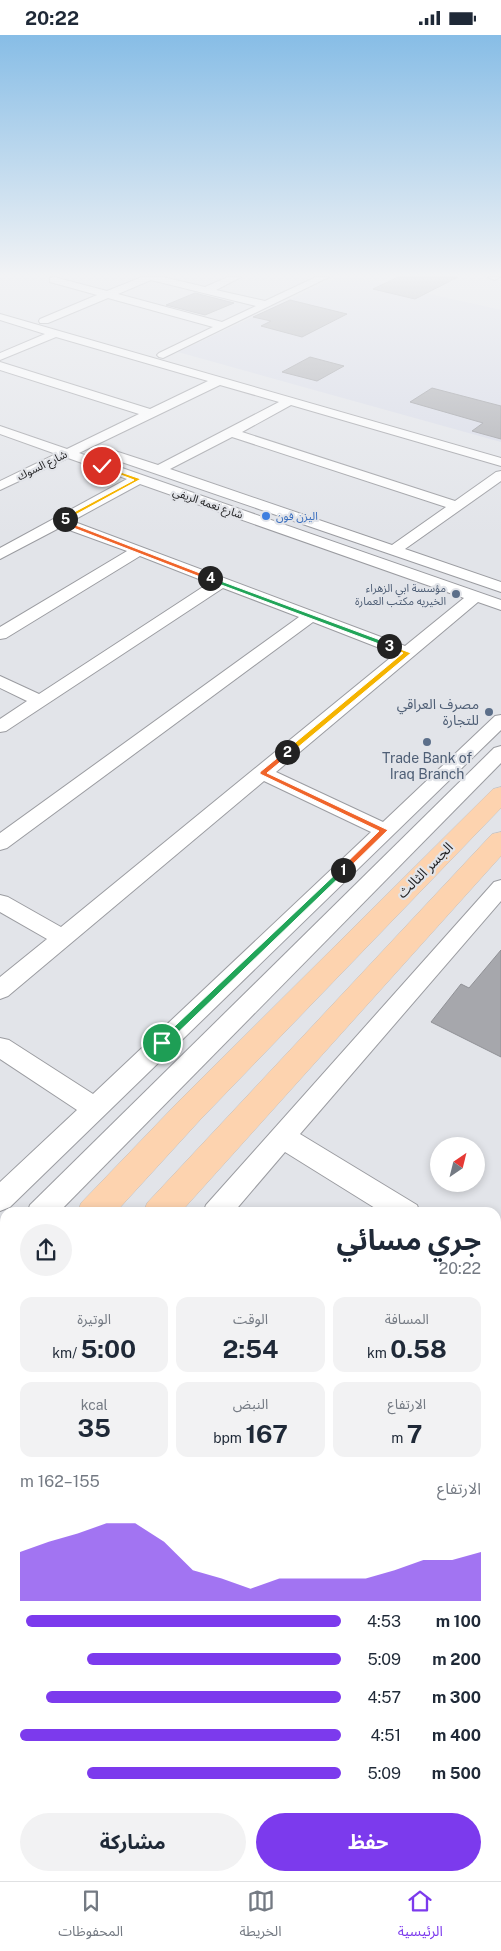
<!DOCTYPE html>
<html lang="ar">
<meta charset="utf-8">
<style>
body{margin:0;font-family:"Public Sans","Noto Sans Arabic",sans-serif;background:#f2f2f3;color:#1f2937;direction:rtl;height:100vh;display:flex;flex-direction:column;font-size:19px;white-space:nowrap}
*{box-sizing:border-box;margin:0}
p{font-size:16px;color:#747a83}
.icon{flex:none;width:28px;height:28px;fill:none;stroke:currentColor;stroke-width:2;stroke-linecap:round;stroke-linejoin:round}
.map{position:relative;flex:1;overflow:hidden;direction:ltr}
.details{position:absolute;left:0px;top:1172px;width:501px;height:674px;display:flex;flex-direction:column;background:#fff;border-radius:15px 15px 0 0;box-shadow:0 2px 8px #0003;direction:rtl}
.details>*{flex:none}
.needle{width:32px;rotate:35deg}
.buttons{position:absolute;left:430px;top:1102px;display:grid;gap:10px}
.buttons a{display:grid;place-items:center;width:55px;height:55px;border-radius:50%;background:#fff;box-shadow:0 2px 8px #0003;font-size:25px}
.pin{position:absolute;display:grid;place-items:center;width:42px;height:42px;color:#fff;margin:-21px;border:2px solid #fff;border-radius:50%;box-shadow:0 1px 5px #0007}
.km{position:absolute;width:25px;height:25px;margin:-12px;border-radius:50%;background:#222;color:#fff;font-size:14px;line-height:25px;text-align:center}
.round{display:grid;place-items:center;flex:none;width:52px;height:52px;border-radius:26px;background:#f2f2f3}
.headline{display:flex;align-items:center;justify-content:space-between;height:85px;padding:0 20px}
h1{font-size:28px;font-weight:700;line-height:38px}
.stats{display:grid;grid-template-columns:repeat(3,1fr);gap:8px;height:85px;padding:5px 20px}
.stats div{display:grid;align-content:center;border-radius:12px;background:#f2f2f3;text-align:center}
.stats b{font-size:25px;font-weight:700}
.stats small{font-size:14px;font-weight:400}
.stats p{font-size:14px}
.chart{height:140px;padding:10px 20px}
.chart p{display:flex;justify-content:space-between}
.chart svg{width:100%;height:90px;margin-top:5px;fill:#7c3aed;opacity:.7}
.action{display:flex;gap:10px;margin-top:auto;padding:10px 20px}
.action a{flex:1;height:58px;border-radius:30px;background:#7c3aed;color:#fff;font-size:20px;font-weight:700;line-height:58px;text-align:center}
.action a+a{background:#f2f2f3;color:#1f2937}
ul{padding:0 20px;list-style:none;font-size:16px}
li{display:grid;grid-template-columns:80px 60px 1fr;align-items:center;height:38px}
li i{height:12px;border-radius:6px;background:#7c3aed}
.status{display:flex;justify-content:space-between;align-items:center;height:35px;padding:0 25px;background:#fff;direction:ltr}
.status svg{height:14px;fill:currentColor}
.tabs{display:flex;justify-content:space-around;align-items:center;height:70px;border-top:1px solid #e0e1e3;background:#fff;font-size:14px;color:#747a83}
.tabs a{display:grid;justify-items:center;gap:2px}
.tabs .current{color:#7c3aed}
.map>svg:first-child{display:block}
</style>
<div class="status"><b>20:22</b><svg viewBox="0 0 49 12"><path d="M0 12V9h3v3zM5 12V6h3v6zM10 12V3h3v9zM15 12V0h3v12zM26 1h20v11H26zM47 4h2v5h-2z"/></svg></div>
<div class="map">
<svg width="501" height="1846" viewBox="0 0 501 1846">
<rect width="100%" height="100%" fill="#e2e4e9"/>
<polygon fill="#d7dae7" points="338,242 354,242 501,275 501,407 178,317"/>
<g fill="#a6a7ac" stroke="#909196">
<polygon points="398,242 458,242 415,264 373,254"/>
<polygon points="195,258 234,268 205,280 166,270"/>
<polygon points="290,265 347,279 302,302 261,291 271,286 253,282"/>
<polygon points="310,322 344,331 317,346 282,337"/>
<polygon points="432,353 501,371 501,404 472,396 483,388 410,367"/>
<polygon points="501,915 501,1022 431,987 461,949 469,953"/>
</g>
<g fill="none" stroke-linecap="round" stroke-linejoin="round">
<defs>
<g id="minor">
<path d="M 54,242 L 107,256 L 142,242 L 163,242 L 205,252 L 228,242 L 241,242 L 216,255 L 265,266 L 316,242 L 329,242 L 163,323 L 159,322 L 157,320 L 159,318 L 213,292 L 108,263 L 48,288 L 40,288 L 39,286 L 40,284 L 97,260 L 50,247 L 50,243 ZM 151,245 L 256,271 L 222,287 L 118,259 Z"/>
<polygon points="488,242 500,242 495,245"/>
<path d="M 0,279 L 501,423 L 501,431 L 291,370 L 242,397 L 455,466 L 496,437 L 501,436 L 501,446 L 405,514 L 501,547 L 501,557 L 107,422 L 105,419 L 112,415 L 158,430 L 279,367 L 220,350 L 79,418 L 501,565 L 501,575 L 478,567 L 276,737 L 383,787 L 495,681 L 501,680 L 501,695 L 10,1172 L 0,1176 L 0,1147 L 77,1075 L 0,1024 L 0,1003 L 9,1005 L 93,1059 L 371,797 L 264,746 L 8,961 L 0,964 L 0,942 L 47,904 L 0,877 L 0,860 L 8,862 L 61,892 L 395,619 L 313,587 L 7,813 L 0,815 L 0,798 L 299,582 L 223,553 L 6,696 L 0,697 L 0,684 L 27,666 L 0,653 L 0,641 L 39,659 L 209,548 L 140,521 L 6,603 L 0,604 L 0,592 L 127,516 L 61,492 L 0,524 L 0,513 L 127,444 L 68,423 L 0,455 L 0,446 L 56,419 L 0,399 L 0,391 L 67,414 L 139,379 L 0,335 L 0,327 L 150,374 L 208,346 L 56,302 L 0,325 L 0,318 L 45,299 L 0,285 ZM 232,402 L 446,472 L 392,510 L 170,434 ZM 140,449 L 464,563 L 405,611 L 72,486 Z"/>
<polygon points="501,711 501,728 58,1178 27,1178 30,1170 494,713"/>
<polygon points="501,845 501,866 300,1099 417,1170 420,1178 383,1178 285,1117 233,1178 203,1178 206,1170 494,847"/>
<polygon points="5,1201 5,1229 0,1230 0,1203"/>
<polygon points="496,1219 501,1221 501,1248 496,1246"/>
<polygon points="5,1396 5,1432 0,1434 0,1398"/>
<polygon points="501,1718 501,1763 496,1765 496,1720"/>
<polygon points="430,1841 470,1841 468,1846 428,1846"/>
</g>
<g id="major">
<polygon points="501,752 501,773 200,1085 115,1178 77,1178 81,1168 178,1067 493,754"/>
<polygon points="501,797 501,821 180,1178 143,1178 147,1168 492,799"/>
<polygon points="5,1255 5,1291 0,1293 0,1257"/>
<polygon points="5,1325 5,1364 0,1366 0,1327"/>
</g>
</defs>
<use href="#minor" stroke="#9b9ca1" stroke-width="2"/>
<use href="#major" stroke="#c1c1c2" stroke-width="1"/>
<use href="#minor" fill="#fff" fill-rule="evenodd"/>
<use href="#major" fill="#fdd3af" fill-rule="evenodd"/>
</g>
<linearGradient id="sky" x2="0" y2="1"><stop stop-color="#87bde6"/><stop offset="0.48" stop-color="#f2f3f5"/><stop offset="1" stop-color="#f2f3f5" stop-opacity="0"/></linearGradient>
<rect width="501" height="500" fill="url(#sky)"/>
<polygon fill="#22a559" stroke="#fff" points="343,832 346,833 346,836 165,1010 159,1010 159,1006"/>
<polygon fill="#f0652b" stroke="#fff" points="287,715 291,717 290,719 267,738 388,795 346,836 339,835 379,796 260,739 260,737"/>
<polygon fill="#f5b400" stroke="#fff" points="387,609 411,618 290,719 285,719 285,716 403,618 387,612"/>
<polygon fill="#22a559" stroke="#fff" points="210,542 391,609 392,611 387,612 208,545"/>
<polygon fill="#f0652b" stroke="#fff" points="63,483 67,484 65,486 213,543 208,545 58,487 58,485"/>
<polygon fill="#f5b400" stroke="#fff" points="100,430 141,444 66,485 63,485 63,483 134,445 100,432"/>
<circle fill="#3f7fe0" stroke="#e2e4e9" stroke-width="2" cx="266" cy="481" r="5"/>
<g fill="#5c6f8a" stroke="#e2e4e9" stroke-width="2">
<circle cx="456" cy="559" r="5"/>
<circle cx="489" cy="677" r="5"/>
<circle cx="427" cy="707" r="5"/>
</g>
<g text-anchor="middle" stroke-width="4.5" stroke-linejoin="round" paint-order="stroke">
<g font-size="11" fill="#232325" stroke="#e2e4e9">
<text transform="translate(42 430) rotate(-26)" y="4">شارع السوك</text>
<text transform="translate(208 468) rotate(19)" y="4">شارع نعمه الريفي</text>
</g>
<g font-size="11" fill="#366cbe" stroke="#e2e4e9" text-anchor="start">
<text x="276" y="485">اليزن فون</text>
</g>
<g font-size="11" fill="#4e5e75" stroke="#e2e4e9" text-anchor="end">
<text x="446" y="557">مؤسسة ابي الزهراء<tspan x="446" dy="13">الخيريه مكتب العمارة</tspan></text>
</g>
<g font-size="14" fill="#4e5e75" stroke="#e2e4e9" text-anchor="end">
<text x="479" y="674">مصرف العراقي<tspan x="479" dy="16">للتجارة</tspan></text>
<text x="427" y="728" text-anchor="middle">Trade Bank of<tspan x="427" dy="16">Iraq Branch</tspan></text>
</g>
<g font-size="14" fill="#232325" stroke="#e2e4e9">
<text transform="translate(425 835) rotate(-45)" y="5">الجسر الثالث</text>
</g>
</g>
</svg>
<div class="buttons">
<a><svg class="needle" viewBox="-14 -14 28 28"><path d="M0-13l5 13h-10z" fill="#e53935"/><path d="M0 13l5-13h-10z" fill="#747a83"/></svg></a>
</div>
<div class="pin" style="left:162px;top:1008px;background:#1e9e55"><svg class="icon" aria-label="arrive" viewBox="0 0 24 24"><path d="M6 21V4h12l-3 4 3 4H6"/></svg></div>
<div class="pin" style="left:102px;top:431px;background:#d93025"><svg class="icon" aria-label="check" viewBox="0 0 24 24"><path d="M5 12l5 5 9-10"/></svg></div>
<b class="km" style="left:343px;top:835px">1</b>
<b class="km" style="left:287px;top:717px">2</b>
<b class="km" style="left:389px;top:611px">3</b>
<b class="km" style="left:210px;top:543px">4</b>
<b class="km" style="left:65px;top:484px">5</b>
<section class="details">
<div class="headline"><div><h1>جري مسائي</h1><p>20:22</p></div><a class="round"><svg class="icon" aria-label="share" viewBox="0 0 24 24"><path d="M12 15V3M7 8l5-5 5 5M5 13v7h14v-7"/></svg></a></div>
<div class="stats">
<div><p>المسافة</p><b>0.58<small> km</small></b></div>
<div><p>الوقت</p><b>2:54</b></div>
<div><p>الوتيرة</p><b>5:00<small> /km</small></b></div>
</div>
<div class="stats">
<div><p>الارتفاع</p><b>7<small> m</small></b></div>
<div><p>النبض</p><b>167<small> bpm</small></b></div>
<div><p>kcal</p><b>35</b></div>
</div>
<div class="chart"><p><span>الارتفاع</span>155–162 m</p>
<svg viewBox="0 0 160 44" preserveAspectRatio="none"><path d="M0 44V20L10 15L20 11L30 6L40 6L50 15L60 29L70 33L80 38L90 33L100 33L110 33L120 33L130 29L140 24L150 24L160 20V44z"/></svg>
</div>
<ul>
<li><b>100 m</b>4:53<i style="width:98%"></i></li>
<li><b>200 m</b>5:09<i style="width:79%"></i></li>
<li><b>300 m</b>4:57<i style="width:92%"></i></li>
<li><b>400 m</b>4:51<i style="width:100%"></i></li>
<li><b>500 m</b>5:09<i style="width:79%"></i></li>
</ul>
<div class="action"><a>حفظ</a><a>مشاركة</a></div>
</section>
</div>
<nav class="tabs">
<a class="current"><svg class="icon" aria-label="home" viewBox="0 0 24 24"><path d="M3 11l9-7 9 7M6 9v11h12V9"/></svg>الرئيسية</a>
<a><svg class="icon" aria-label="map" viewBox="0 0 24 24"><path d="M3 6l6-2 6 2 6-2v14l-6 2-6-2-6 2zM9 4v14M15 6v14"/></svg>الخريطة</a>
<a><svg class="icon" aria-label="saved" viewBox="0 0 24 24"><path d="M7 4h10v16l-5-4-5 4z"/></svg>المحفوظات</a>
</nav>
